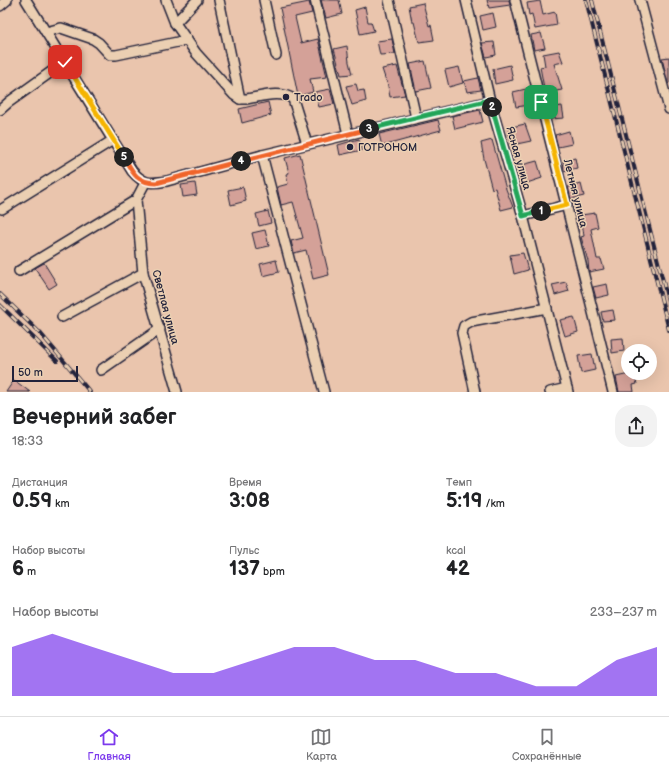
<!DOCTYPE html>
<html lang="ru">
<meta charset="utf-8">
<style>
body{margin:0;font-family:"Balsamiq Sans",sans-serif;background:#f2f2f2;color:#202124;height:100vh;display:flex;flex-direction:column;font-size:15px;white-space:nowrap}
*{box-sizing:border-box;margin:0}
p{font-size:13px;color:#757577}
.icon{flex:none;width:22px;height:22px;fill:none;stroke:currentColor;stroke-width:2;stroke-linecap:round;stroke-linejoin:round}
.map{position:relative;height:392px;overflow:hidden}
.side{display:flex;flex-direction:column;background:#fff;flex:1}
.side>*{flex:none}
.buttons{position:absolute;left:621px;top:344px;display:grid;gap:8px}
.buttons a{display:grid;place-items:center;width:36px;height:36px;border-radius:50%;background:#fff;box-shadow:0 4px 16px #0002;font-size:20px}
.scale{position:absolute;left:12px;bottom:10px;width:66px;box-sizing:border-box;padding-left:4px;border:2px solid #22223b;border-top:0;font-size:11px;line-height:14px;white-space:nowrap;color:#22223b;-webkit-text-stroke:3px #ebcfb2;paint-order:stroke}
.pin{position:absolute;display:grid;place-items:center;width:34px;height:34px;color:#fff;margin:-17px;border-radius:8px;box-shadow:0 2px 6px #0006}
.km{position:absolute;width:20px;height:20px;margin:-10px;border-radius:50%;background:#222;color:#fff;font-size:11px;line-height:20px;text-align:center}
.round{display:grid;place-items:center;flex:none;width:42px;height:42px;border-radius:16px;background:#f2f2f2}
.overview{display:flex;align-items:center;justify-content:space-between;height:68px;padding:0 12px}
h1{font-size:22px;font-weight:800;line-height:30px}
.metrics{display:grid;grid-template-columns:repeat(3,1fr);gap:6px;height:68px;padding:4px 12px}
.metrics div{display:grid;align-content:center}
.metrics b{font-size:20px;font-weight:800}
.metrics small{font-size:11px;font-weight:400}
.metrics p{font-size:11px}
.chart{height:112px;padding:8px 12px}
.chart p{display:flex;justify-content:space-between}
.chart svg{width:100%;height:72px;margin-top:4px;fill:#7c3aed;opacity:.7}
.dock{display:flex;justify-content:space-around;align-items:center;height:56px;border-top:1px solid #e0e0e0;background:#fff;font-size:11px;color:#757577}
.dock a{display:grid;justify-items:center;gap:2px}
.dock .on{color:#7c3aed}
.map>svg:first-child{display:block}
</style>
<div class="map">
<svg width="669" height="392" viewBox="0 0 669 392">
<rect width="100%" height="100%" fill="#eac5ad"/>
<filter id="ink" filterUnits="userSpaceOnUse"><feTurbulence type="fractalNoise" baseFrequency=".025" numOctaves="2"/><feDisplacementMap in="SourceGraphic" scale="8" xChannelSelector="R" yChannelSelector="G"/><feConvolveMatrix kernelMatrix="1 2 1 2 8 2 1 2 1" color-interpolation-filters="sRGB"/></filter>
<g filter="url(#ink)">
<g fill="#d4a198" stroke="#22223b">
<polygon points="321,0 339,0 342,14 326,18"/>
<polygon points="487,0 509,0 510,5 489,8"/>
<polygon points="540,1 543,15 555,12 557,25 535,29 532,14 529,15 527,3"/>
<polygon points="309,2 312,13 295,17 301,43 318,39 327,77 310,79 313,92 298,96 280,8"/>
<polygon points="423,3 429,26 431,25 434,40 419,42 414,22 412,22 409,6"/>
<polygon points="365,7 368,22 371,22 374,31 360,34 355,10"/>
<polygon points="493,13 496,27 483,30 480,16"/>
<polygon points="541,33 545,48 534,50 531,35"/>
<polygon points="392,39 395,54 380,55 377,41"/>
<polygon points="494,42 496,55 486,57 482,43"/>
<polygon points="347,46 349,62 352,74 341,75 334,49"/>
<polygon points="559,51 563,62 554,64 562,90 545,93 540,67 545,66 543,54"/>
<polygon points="669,57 669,83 668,84 662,58"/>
<polygon points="425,61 431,88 416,91 410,64"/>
<polygon points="510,65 513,80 495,84 493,69"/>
<polygon points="397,66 405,95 390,97 387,81 386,81 382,69"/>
<polygon points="459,67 463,83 449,87 445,70"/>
<polygon points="478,78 481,90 467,92 464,81"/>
<polygon points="356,84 358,91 364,90 366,101 352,105 346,86"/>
<polygon points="330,89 334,104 319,107 315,92"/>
<polygon points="526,89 530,105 516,107 513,92"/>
<polygon points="268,102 271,115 242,123 239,109"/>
<polygon points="562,106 564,118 551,119 548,108"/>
<polygon points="480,110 483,122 455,129 452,116"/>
<polygon points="438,120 441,130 382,146 379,134"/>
<polygon points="525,124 531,141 512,145 507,128"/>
<polygon points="569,131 572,144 558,147 555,135"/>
<polygon points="359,139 362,150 340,155 338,145"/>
<polygon points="492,140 506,189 513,207 501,210 495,188 492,189 484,159 481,143"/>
<polygon points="300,154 329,275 313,279 306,250 294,253 291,241 303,238 293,202 281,205 277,187 288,184 286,174 289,173 285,158"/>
<polygon points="575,158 577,168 564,171 563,161"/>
<polygon points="537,161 542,178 527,183 522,165"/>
<polygon points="195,183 197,195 183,197 181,185"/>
<polygon points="581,184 584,196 571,199 568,187"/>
<polygon points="243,187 246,201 231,205 228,190"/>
<polygon points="268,211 271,223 259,226 256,214"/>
<polygon points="595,213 598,227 591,229 597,259 601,259 604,269 589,272 588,261 581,237 584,236 581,215"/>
<polygon points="265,230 269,246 256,249 252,233"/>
<polygon points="523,253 528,270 514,274 510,255"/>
<polygon points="276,260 279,272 263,276 260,264"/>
<polygon points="44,263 57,284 49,289 35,268"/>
<polygon points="566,282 569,291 555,295 552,285"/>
<polygon points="607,284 609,295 596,298 593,287"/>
<polygon points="613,310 615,320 603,321 601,312"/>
<polygon points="574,317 578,332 565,336 560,320"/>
<polygon points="623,338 624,351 612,353 611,339"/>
<polygon points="592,354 595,370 581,373 578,356"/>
<polygon points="634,373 637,384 633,385 634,392 619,392 616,377"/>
<polygon points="14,380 30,392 6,392"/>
</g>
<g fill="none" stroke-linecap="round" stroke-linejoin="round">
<defs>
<g id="minor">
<path d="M 26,0 L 132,171 C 143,184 150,184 167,181 L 262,155 L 490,101"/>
<path d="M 166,0 L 175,23 L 196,53 L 234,95 L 240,99 L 246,99 C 260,97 281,90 293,99 L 307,144"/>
<polyline points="219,0 240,99"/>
<polyline points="264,0 276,55"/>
<polyline points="315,0 348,134"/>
<polyline points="389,0 416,118"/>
<polyline points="466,0 490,101 523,216 568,392"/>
<polyline points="515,0 613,392"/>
<polyline points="640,0 669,109"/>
<polyline points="0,6 7,0"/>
<polyline points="175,23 197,0"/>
<polyline points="46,32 61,28 93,39 99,43 110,55 116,55 187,40"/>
<polyline points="0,110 9,102 65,62"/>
<polyline points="262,155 324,392"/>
<polyline points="145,183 136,200 143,273 177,392"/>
<polyline points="2,209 113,140"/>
<polyline points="523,216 567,205"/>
<polyline points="19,271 136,200"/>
<polyline points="62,317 143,273"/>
<polyline points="101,370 160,329"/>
<polyline points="475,392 462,333 464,326 471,322 547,308"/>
<polyline points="550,392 567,388"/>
</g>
</defs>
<use href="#minor" stroke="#22223b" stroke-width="12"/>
<use href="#minor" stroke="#ebcfb2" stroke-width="9"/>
<defs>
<g id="rail">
<polyline points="586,0 669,330"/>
<polyline points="592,0 669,305"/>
<polyline points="0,294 41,334 90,392"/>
<polyline points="0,305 57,361"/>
</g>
</defs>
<use href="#rail" stroke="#22223b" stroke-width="4"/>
<use href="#rail" stroke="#ebcfb2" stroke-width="2.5" stroke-dasharray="8" stroke-linecap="butt"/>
</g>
</g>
<g fill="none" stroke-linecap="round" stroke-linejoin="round" filter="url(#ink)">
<defs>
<polyline id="split-1" points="541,102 567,205 541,211"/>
<polyline id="split-2" points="492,107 523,216 541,211"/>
<polyline id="split-3" points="369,129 490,100 492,107"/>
<polyline id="split-4" points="241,161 369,129"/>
<path id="split-5" d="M 124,157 C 133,173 136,182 156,183 L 241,161"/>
<polyline id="split-6" points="65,62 124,157"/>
</defs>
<use href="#split-1" stroke="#fff" stroke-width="8"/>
<use href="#split-2" stroke="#fff" stroke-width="8"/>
<use href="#split-3" stroke="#fff" stroke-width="8"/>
<use href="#split-4" stroke="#fff" stroke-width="8"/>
<use href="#split-5" stroke="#fff" stroke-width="8"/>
<use href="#split-6" stroke="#fff" stroke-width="8"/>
<use href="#split-1" stroke="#f5b400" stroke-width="5"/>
<use href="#split-2" stroke="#22a559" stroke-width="5"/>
<use href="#split-3" stroke="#22a559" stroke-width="5"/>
<use href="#split-4" stroke="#f0652b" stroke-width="5"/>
<use href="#split-5" stroke="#f0652b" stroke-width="5"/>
<use href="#split-6" stroke="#f5b400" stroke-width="5"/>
</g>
<g fill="#22223b" stroke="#ebcfb2" stroke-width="1.5">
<circle cx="286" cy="97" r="4"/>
<circle cx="350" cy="147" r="4"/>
</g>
<g text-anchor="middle" stroke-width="3" stroke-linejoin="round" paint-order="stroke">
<g font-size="11" fill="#22223b" stroke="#ebcfb2" text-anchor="start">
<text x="294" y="101">Trado</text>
<text x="358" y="151">ГОТРОНОМ</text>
</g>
<g font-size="11" fill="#22223b" stroke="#ebcfb2">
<text transform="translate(519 158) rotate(74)" y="4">Ясная улица</text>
<text transform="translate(576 193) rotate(76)" y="4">Летняя улица</text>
<text transform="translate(166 307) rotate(75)" y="4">Светлая улица</text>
</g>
</g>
</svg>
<div class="buttons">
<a><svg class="icon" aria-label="locate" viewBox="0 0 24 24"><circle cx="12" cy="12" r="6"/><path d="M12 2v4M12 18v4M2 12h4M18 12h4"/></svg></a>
</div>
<div class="scale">50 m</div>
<div class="pin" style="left:541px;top:102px;background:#1e9e55"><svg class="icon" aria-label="arrive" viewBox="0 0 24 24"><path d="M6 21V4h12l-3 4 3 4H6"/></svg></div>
<div class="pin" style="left:65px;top:62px;background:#d93025"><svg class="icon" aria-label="check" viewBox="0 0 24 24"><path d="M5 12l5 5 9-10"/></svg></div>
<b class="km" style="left:541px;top:211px">1</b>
<b class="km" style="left:492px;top:107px">2</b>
<b class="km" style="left:369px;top:129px">3</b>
<b class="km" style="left:241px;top:161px">4</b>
<b class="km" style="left:124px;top:157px">5</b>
</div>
<section class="side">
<div class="overview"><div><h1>Вечерний забег</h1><p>18:33</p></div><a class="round"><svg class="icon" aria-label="share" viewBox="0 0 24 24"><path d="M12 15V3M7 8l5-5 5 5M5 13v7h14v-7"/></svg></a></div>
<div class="metrics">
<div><p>Дистанция</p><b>0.59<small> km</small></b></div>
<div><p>Время</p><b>3:08</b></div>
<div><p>Темп</p><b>5:19<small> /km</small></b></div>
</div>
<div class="metrics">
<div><p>Набор высоты</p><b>6<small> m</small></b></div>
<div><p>Пульс</p><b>137<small> bpm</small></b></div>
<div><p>kcal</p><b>42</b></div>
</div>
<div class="chart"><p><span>Набор высоты</span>233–237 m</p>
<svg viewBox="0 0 160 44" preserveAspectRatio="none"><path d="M0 44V14L10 6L20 14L30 22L40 30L50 30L60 22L70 14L80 14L90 22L100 22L110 30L120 30L130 38L140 38L150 22L160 14V44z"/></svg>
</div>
</section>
<nav class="dock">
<a class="on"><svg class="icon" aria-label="home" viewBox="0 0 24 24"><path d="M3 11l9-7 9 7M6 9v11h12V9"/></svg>Главная</a>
<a><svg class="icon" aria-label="map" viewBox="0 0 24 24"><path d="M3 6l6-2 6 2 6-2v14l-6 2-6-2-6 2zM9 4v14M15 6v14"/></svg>Карта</a>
<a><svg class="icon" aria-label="saved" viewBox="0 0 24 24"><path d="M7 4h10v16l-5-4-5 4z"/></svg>Сохранённые</a>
</nav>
